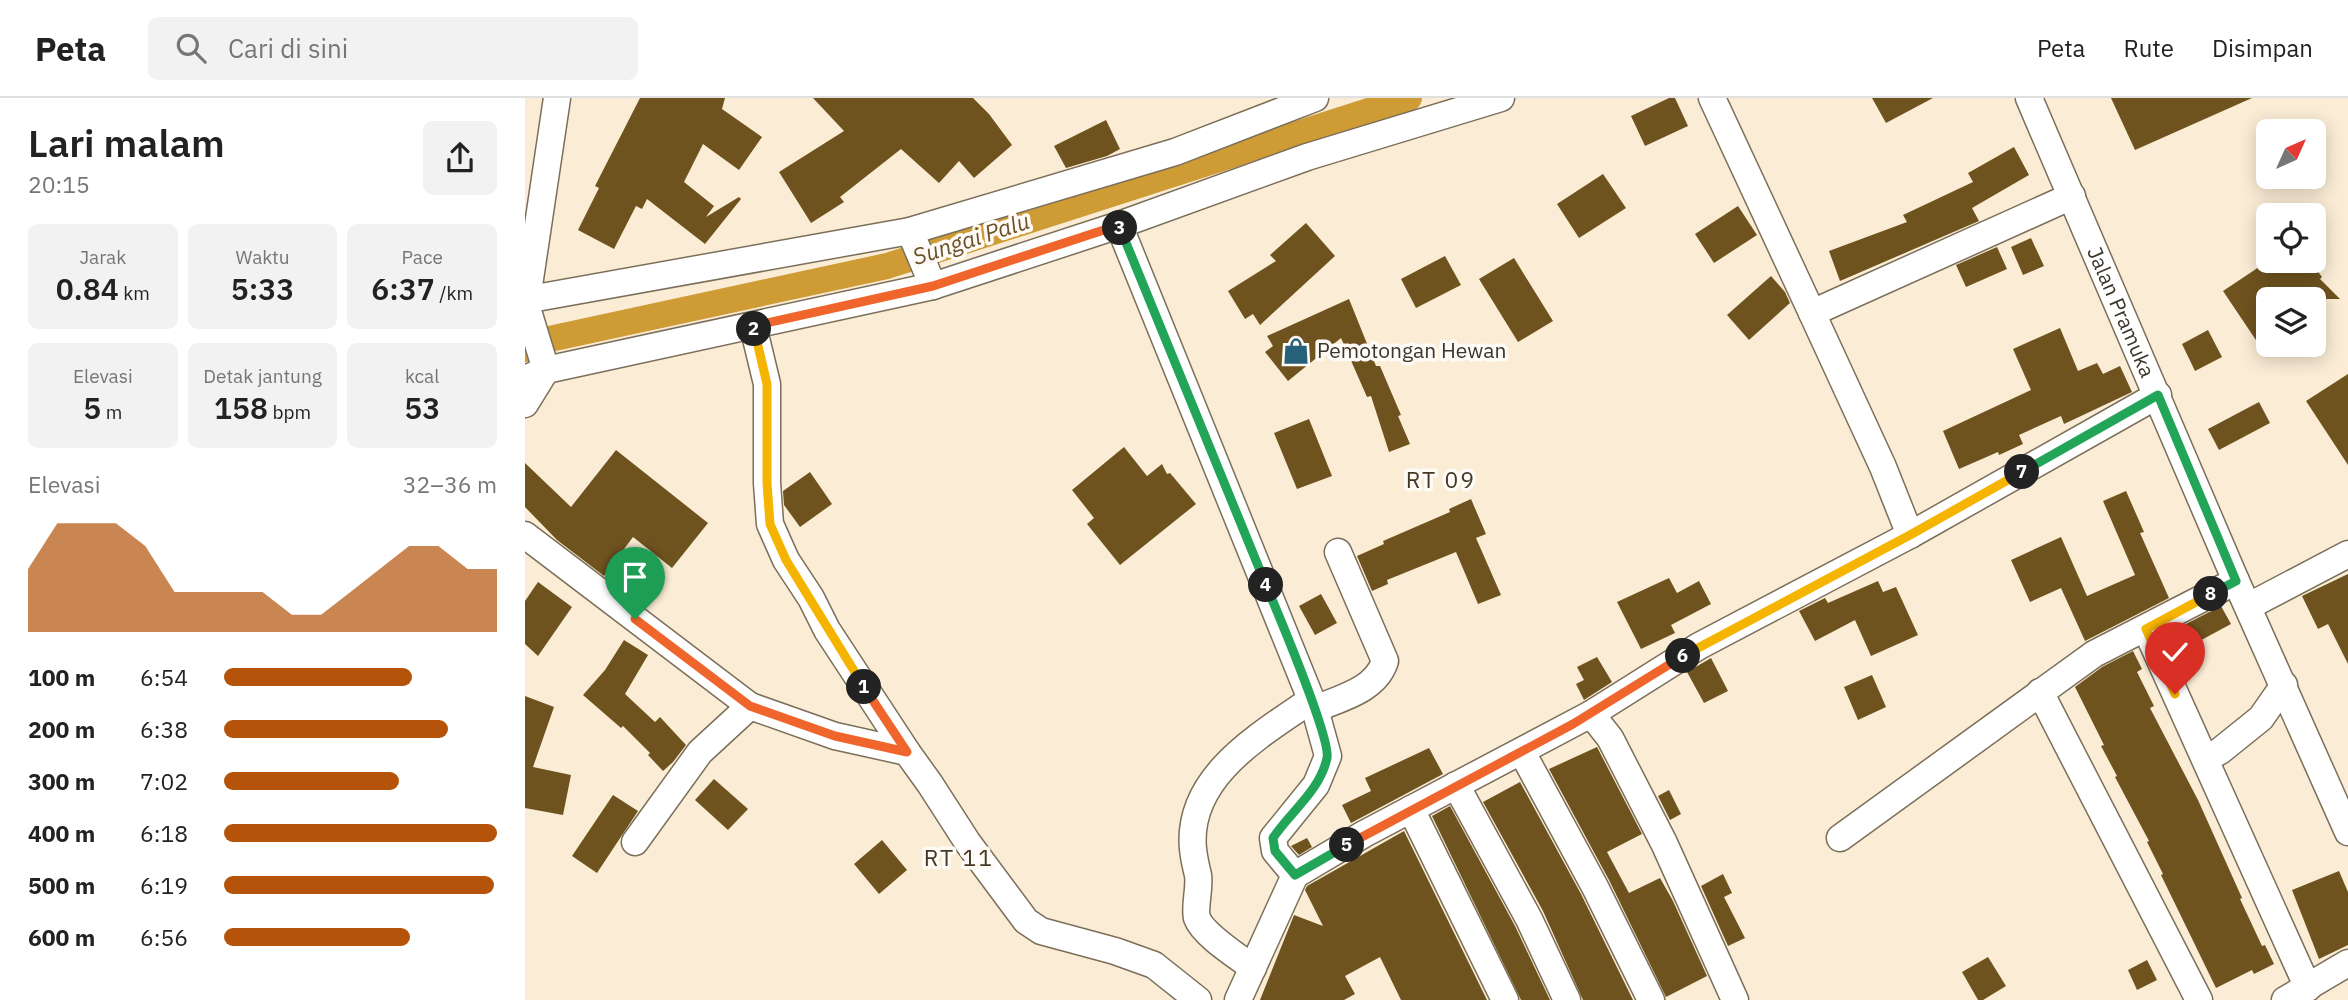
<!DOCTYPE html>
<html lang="id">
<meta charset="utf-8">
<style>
body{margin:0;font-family:"IBM Plex Sans",sans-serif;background:#f2f2f2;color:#222;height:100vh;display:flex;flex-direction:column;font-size:26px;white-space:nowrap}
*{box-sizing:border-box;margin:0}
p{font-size:23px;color:#767676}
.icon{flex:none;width:38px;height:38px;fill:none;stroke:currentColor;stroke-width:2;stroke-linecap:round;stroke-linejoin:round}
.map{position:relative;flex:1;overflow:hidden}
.side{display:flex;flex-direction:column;background:#fff;width:525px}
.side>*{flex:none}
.needle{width:46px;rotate:45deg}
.buttons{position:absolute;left:1731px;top:21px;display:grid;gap:14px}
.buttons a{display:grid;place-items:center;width:70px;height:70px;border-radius:10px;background:#fff;box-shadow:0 4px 18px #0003;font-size:35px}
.pin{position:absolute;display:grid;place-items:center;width:60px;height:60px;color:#fff;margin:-72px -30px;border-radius:50% 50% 50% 0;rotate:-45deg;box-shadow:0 0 7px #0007}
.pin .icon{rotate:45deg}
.km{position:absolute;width:35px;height:35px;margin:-18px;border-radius:50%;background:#222;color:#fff;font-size:19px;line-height:35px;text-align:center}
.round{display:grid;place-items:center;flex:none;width:74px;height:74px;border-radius:10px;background:#f2f2f2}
.head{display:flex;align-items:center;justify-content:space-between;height:119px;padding:0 28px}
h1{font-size:38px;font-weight:600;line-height:52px}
.metrics{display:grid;grid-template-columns:repeat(3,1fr);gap:10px;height:119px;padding:7px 28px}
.metrics div{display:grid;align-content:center;border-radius:10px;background:#f2f2f2;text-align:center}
.metrics b{font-size:30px;font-weight:600}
.metrics small{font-size:19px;font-weight:400}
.metrics p{font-size:19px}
.chart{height:196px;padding:14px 28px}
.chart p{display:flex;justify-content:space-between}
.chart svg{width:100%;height:126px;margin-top:7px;fill:#b45309;opacity:.7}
ul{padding:0 28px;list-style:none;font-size:23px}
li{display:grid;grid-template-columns:112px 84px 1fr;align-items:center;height:52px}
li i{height:18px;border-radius:9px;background:#b45309}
header{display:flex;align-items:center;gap:42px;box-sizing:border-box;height:98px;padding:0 35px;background:#fff;border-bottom:2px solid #e0e0e0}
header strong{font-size:33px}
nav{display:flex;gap:38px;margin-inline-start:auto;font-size:24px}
.search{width:490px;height:63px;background:#f2f2f2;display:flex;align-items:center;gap:18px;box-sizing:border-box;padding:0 24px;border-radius:10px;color:#767676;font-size:26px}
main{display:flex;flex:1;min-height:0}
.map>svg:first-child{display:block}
</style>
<header>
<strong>Peta</strong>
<div class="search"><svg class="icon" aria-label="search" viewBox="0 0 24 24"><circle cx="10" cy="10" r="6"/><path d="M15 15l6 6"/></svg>Cari di sini</div>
<nav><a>Peta</a><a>Rute</a><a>Disimpan</a></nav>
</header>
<main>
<section class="side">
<div class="head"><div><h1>Lari malam</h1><p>20:15</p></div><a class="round"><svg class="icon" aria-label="share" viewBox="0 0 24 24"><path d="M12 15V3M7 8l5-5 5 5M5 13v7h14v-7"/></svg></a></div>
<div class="metrics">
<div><p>Jarak</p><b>0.84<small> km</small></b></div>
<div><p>Waktu</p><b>5:33</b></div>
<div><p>Pace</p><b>6:37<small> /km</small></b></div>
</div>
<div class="metrics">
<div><p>Elevasi</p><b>5<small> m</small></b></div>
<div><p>Detak jantung</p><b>158<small> bpm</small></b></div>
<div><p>kcal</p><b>53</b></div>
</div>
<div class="chart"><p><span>Elevasi</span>32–36 m</p>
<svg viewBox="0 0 160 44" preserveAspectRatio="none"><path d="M0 44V22L10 6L20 6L30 6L40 14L50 30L60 30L70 30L80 30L90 38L100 38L110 30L120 22L130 14L140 14L150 22L160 22V44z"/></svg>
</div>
<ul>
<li><b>100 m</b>6:54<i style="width:69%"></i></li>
<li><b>200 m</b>6:38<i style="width:82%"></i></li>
<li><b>300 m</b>7:02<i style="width:64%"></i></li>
<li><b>400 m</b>6:18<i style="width:100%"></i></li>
<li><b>500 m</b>6:19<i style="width:99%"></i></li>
<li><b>600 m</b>6:56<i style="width:68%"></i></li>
</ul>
</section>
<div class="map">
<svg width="1823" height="902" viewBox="0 0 1823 902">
<rect width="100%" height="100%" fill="#faecd5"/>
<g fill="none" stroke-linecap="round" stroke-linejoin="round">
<polyline stroke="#ce9b35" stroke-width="26" points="0,251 20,242 362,168 884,0"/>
</g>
<g fill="#6f531f">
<polygon points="115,0 200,0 197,11 237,39 214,72 178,46 159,84 189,108 181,119 214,99 216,101 180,146 122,101 117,111 111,108 89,151 53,132 74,90 70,88"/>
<polygon points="288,0 448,0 464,16 487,47 449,80 434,63 414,85 376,51 315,99 319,104 286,125 254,74 319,33"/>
<polygon points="1144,0 1150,0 1163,28 1120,48 1106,18"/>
<polygon points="1347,0 1408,0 1361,25"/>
<polygon points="1586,0 1727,0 1610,52"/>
<polygon points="581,22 595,51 582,58 541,70 529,48"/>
<polygon points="1489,49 1504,77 1447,110 1454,123 1315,183 1304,153 1382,124 1378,117 1448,84 1443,75"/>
<polygon points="1078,76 1101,110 1054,140 1032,106"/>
<polygon points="1213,108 1232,137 1189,165 1170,136"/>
<polygon points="781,125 810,158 735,227 728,216 720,221 703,193 751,163 745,157"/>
<polygon points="1506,140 1519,168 1498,177 1486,149"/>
<polygon points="1472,149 1482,171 1441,189 1431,167"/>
<polygon points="920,158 936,187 891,210 876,181"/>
<polygon points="989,160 1028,223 993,244 954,181"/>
<polygon points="1743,163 1785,163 1797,179 1795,181 1815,201 1743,201 1743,260 1698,193"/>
<polygon points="1246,178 1260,194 1265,205 1224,242 1202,217"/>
<polygon points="824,201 851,268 855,268 876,317 873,318 885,346 864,354 846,298 842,299 816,240 763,283 740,254 748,248 742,238"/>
<polygon points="1535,230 1553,273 1572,265 1578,276 1595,268 1607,294 1539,326 1536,318 1494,337 1498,346 1474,357 1473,354 1434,371 1418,333 1506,292 1488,251"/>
<polygon points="1683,232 1697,259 1670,273 1657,246"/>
<polygon points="1823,276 1823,367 1781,303"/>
<polygon points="1734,304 1745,325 1694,352 1683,331"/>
<polygon points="784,321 807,378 772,391 749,335"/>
<polygon points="599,349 622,378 637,366 642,376 645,375 671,406 595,467 562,426 569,420 547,392"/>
<polygon points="91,352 183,425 147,470 108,439 79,478 32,442 0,409 0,365 46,409"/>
<polygon points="285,374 307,406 275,429 259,407 258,393"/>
<polygon points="1601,393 1619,434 1615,435 1644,500 1560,543 1536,490 1505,504 1486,462 1536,439 1562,498 1610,477 1578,403"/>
<polygon points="946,401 961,436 951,440 976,497 953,506 931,454 862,482 863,486 847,493 832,458 859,446 858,443 925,414 924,411"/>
<polygon points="1823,476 1823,566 1803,526 1793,531 1777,498"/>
<polygon points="1144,480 1152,495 1174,483 1186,506 1146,527 1150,535 1116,551 1092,504"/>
<polygon points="1353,483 1358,494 1371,489 1393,537 1346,558 1330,522 1290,543 1274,513 1300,500 1303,505"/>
<polygon points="13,484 47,509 13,558 0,546 0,503"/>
<polygon points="796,496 812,525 790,537 774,508"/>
<polygon points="1696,508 1706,526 1669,546 1659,527"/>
<polygon points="99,542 123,557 100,596 130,624 135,619 161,647 148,664 138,673 123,657 125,655 98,628 96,630 58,597 80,572"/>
<polygon points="1608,553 1617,571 1612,574 1629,608 1625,610 1673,702 1717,800 1715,801 1737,848 1740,847 1749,866 1729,876 1727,872 1691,890 1636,777 1638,776 1622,744 1624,743 1590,679 1592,678 1576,648 1579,647 1550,589 1577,569"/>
<polygon points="1072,559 1087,584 1059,602 1051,586 1059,582 1052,569"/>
<polygon points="1186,560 1203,593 1179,605 1162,574"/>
<polygon points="1347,577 1361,609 1333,622 1319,589"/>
<polygon points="0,598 29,609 8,669 46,677 38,717 0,710"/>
<polygon points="1072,649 1117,736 1082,754 1104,795 1135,780 1148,803 1182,878 1141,899 1084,782 1024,671"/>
<polygon points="904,650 918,676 826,725 817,707 846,693 840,680"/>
<polygon points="189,681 223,711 203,732 170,702"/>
<polygon points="995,684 1056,796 1108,902 1058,902 1018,813 958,704"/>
<polygon points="1144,692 1156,716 1145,722 1133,698"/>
<polygon points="88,697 113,713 72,775 47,758"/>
<polygon points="925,708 990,828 1025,902 996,902 907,718"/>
<polygon points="879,733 962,902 876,902 855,859 820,878 830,896 819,902 735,902 769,817 798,828 780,792 782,788"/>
<polygon points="782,740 787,749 774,757 766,748"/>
<polygon points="357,742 382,772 354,796 329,766"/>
<polygon points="1814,773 1823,794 1823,847 1794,861 1767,792"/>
<polygon points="1198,776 1207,795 1199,799 1220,840 1203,848 1176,788"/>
<polygon points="1463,859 1481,888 1458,902 1453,902 1437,874"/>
<polygon points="1622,862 1632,882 1612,892 1603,872"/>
</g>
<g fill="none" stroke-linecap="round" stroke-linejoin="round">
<defs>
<g id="minor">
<polyline points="1187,0 1287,215 1547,98"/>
<path id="s1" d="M 1504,0 L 1711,483 L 1823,734"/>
<polyline points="594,127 790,611 803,658 791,687 748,740 750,753 770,777 713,902"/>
<polyline points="385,133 408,188"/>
<polyline points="0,202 385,133 650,54 790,0"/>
<polyline points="1287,215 1358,369 1385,437"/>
<polyline points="228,228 242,286 242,385 245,426 261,462 286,500 302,532 382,654 405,686 443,745 501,823 516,833 590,853 629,867 673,902"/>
<polyline points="0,281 21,272 408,188 594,127 782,59 976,0"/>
<polyline points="0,306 21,272 3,213 2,201 32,0"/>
<polyline points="0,437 225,608 175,654 110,744"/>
<polyline points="1724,508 1823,456"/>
<polyline points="1621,531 1783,890"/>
<polyline points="1515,594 1674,902"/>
<polyline points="225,608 310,638 382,654"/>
<path d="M 790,611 C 816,600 851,592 860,563 L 813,454"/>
<polyline points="1066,616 1174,548 1385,437 1633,297"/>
<polyline points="997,654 1070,789 1126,902"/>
<polyline points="1680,661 1695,653 1736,620 1759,587"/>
<polyline points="931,687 1004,821 1042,902"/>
<polyline points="886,711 980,902"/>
<polyline points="1315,740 1569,556 1711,483"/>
<polyline points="770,777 839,736 1066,616 1085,640 1139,745 1210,902"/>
<path d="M 728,870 C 714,859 678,837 672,820 C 669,810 675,790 673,777 C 671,769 669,760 668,751 C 661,679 735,637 786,602"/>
<polyline points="1760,902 1823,865"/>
</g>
</defs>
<use href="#minor" stroke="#7b6f5a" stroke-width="29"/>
<use href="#minor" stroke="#fff" stroke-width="26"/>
</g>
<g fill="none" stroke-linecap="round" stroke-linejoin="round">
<defs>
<polyline id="split-1" points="110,521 225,608 310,638 382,654 339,589"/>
<polyline id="split-2" points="229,231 242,286 242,385 245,426 261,462 339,589"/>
<polyline id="split-3" points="229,231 228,228 408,188 594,127 595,130"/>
<polyline id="split-4" points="595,130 741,487"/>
<path id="split-5" d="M 741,487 C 752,513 806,641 802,660 C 795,693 765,714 748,740 L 750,753 L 770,777 L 822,747"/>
<polyline id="split-6" points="822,747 1048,626 1158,558"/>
<polyline id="split-7" points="1158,558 1385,437 1497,374"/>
<polyline id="split-8" points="1497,374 1633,297 1711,483 1686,496"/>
<polyline id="split-9" points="1650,596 1621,531 1686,496"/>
</defs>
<use href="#split-1" stroke="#fff" stroke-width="14"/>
<use href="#split-2" stroke="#fff" stroke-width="14"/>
<use href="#split-3" stroke="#fff" stroke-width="14"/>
<use href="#split-4" stroke="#fff" stroke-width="14"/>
<use href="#split-5" stroke="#fff" stroke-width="14"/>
<use href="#split-6" stroke="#fff" stroke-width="14"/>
<use href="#split-7" stroke="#fff" stroke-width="14"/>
<use href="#split-8" stroke="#fff" stroke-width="14"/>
<use href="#split-9" stroke="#fff" stroke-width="14"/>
<use href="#split-1" stroke="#f0652b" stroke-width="9"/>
<use href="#split-2" stroke="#f5b400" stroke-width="9"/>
<use href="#split-3" stroke="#f0652b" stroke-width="9"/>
<use href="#split-4" stroke="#22a559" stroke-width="9"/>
<use href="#split-5" stroke="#22a559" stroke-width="9"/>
<use href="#split-6" stroke="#f0652b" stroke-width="9"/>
<use href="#split-7" stroke="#f5b400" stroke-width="9"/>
<use href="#split-8" stroke="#22a559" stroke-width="9"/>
<use href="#split-9" stroke="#f5b400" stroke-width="9"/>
</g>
<defs>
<symbol id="shop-bare" viewBox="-9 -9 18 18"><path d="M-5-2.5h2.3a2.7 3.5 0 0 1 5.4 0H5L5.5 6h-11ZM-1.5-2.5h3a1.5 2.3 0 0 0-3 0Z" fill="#276079" stroke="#fefbf6" stroke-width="2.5" paint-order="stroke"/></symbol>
</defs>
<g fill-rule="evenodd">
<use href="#shop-bare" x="752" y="234" width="38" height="38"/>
</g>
<g text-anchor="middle" stroke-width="7" stroke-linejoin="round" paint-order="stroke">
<g font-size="21" fill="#3b362c" stroke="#fefbf6">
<text dy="7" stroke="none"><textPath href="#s1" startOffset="233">Jalan Pramuka</textPath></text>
</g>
<g font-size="21" fill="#3b362c" stroke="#fefbf6" text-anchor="start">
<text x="792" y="260">Pemotongan Hewan</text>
</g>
<g font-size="23" font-style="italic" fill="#6a532b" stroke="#fefbf6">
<text transform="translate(446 141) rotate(-18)" y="8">Sungai Palu</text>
</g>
<g font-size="23" letter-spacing="2" fill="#453926" stroke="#fefbf6">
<text x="916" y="390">RT 09</text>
<text x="434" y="768">RT 11</text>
</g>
</g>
</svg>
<div class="buttons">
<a><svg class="needle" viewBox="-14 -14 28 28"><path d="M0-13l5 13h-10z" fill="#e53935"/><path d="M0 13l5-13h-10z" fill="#767676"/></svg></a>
<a><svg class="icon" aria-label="locate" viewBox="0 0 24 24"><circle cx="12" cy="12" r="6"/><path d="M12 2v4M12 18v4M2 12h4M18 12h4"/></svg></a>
<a><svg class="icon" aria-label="layers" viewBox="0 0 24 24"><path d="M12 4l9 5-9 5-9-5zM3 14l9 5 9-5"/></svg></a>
</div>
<div class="pin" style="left:110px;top:521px;background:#1e9e55"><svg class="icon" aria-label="arrive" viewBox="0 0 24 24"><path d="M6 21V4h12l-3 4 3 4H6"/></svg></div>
<div class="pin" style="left:1650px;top:596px;background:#d93025"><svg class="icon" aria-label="check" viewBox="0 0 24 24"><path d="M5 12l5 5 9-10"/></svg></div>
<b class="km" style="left:339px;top:589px">1</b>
<b class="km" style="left:229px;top:231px">2</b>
<b class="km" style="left:595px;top:130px">3</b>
<b class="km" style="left:741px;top:487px">4</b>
<b class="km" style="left:822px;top:747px">5</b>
<b class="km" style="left:1158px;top:558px">6</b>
<b class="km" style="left:1497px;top:374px">7</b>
<b class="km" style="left:1686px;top:496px">8</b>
</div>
</main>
